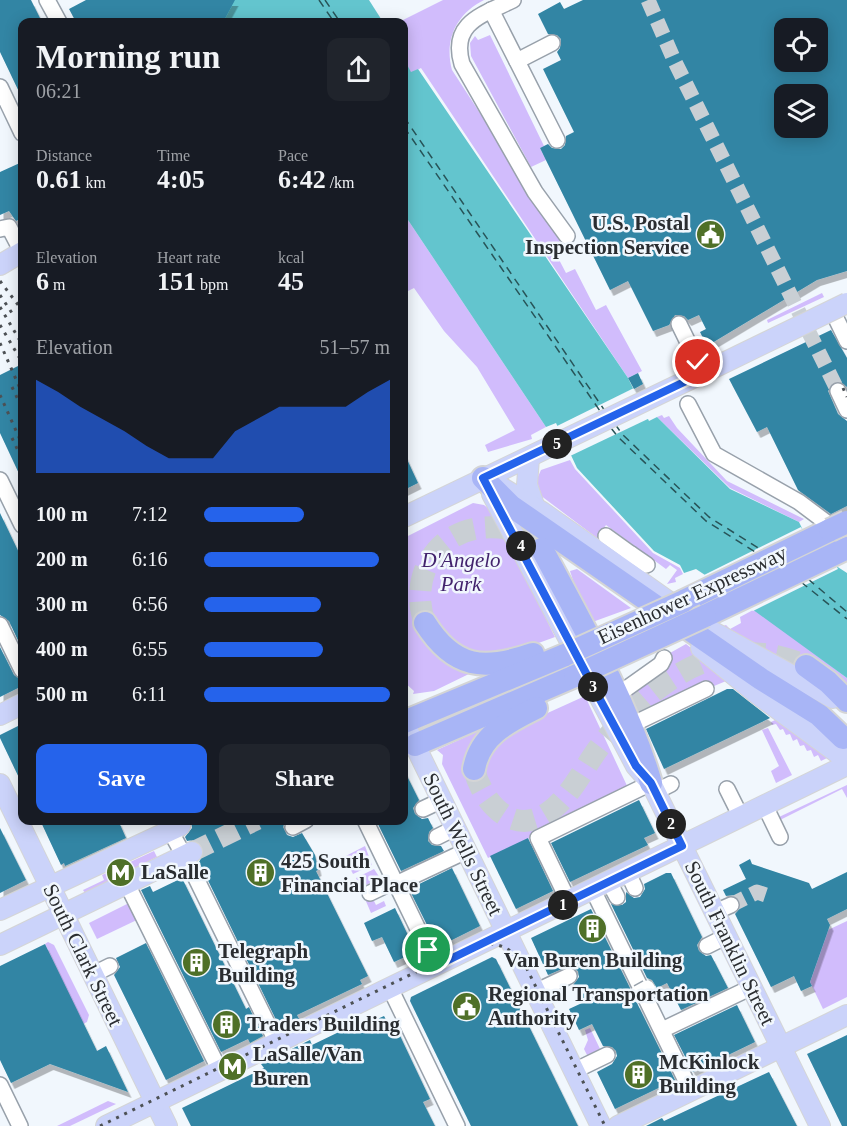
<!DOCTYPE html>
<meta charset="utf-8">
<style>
body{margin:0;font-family:"Times New Roman",serif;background:#20242c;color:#f1f3f6;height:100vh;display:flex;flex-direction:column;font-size:22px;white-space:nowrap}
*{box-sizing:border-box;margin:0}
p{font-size:20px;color:#9ea1a6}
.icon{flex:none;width:33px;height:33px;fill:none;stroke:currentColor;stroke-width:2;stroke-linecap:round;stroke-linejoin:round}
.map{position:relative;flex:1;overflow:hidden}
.side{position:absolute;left:18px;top:18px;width:390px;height:807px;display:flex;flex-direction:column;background:#171b24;border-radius:12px;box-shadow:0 3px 15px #0003}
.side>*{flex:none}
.tools{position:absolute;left:774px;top:18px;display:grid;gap:12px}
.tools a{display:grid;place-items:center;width:54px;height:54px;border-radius:12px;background:#171b24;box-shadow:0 3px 15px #0003;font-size:30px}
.pin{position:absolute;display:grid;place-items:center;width:51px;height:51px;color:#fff;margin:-26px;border:3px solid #fff;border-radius:50%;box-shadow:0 2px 6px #0007}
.km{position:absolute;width:30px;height:30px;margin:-15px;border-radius:50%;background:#222;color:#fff;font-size:16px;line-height:30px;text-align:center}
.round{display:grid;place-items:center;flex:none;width:63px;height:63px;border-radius:12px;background:#20242c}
.overview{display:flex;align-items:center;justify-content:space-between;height:102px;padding:0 18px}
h1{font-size:33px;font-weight:800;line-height:45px}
.metrics{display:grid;grid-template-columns:repeat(3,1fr);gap:9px;height:102px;padding:6px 18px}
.metrics div{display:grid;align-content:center}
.metrics b{font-size:26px;font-weight:800}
.metrics small{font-size:16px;font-weight:400}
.metrics p{font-size:16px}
.chart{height:168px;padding:12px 18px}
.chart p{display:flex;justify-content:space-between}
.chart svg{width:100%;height:108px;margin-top:6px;fill:#2563eb;opacity:.7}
.action{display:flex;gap:12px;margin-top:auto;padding:12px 18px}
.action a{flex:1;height:69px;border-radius:12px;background:#2563eb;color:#fff;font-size:24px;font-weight:800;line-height:69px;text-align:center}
.action a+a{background:#20242c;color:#f1f3f6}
ul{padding:0 18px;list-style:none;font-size:20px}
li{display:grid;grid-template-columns:96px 72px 1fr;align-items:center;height:45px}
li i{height:15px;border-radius:8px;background:#2563eb}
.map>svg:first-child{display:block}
</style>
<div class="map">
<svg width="847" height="1126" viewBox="0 0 847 1126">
<defs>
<filter id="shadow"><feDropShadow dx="3.5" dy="6" stdDeviation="0" flood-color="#0004"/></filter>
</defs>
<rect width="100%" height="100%" fill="#f1f7fd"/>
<g fill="#d1bcfc">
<path d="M 443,0 L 484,0 C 456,14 444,40 452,70 L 566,246 L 555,252 L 566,273 L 575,269 L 596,310 L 606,305 L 642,371 L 628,378 L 421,68 L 411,73 L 404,59 L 407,56 L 404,51 L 404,22 L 399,22 Z"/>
<polygon points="490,35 544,146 540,148 546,160 531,167 471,56 470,43 475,36 478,40"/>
<polygon points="404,214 546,427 531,435 532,439 488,452 485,445 515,430 477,367 444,331 414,288 404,293"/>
<polygon points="822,293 824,297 768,323 767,320"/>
<polygon points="662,415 664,418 669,416 677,428 727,481 804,519 799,522 730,488 657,417"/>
<polygon points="570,460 575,469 653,553 680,568 683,574 675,578 676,582 667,584 677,570 670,565 666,569 606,525 597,538 540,495 537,479 541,470"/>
<polygon points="473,503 484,505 495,514 555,637 514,652 434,691 413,694 414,691 404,682 404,538"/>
<polygon points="577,569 631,608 587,624 570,571"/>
<polygon points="755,609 847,678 847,685 802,675 720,627 726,625 730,629 741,623 740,617"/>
<polygon points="686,644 731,679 639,717 628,696 667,667 672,660 670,653"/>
<polygon points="585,696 629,790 488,858 442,764 443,755 437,750 485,728 483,758 519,726"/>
<polygon points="777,719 826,754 827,758 821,761 818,755 814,757 811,750 807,751 804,745 800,746 797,739 793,741 790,734 786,735 783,729 780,730 776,724 772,725 771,722"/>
<polygon points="768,728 792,775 776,783 771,771 779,766 762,730"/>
<polygon points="847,785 847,798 842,789 780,820 779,817"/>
<polygon points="365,846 372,865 353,874 344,857"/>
<polygon points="154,851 157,857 85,893 83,890 104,880 102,875"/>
<polygon points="374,869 380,878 366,885 376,905 384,901 386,906 371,913 356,878"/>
<polygon points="133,901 141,918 97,939 89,923"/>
<polygon points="847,921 847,997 823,1009 810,982 828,930"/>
<polygon points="48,942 54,945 89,1015 87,1022 83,1024 45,944"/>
<polygon points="590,1028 601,1051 588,1057 584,1049 588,1040 585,1030"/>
<polygon points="108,1101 116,1104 70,1126 57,1126"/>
</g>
<g fill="#63c5ce">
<polygon points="188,0 369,0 383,22 202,22"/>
<polygon points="404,59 411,72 418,69 628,378 649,421 657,417 730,489 799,522 813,551 847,573 847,678 705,575 696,569 684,573 680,565 654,551 577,468 556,423 546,427 404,214"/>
</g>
<g fill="#f1f7fd">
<polygon points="636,387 652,417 568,457 555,427"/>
<polygon points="801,527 813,551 767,574 835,563 838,569 753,611 706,579 704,575"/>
</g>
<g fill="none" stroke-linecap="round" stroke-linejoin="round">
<g stroke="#285458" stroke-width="1.5" stroke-dasharray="8 6" stroke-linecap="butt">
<polyline points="319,0 334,22"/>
<polyline points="325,0 340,22"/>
<polyline points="404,117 605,411"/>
<polyline points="404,127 600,411"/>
<polyline points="615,424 622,434 709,517 763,551"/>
<polyline points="611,428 618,437 706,521 757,553"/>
<polyline points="808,579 847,612"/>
<polyline points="801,582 847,619"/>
</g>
</g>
<g fill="#3185a4" fill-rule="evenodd" filter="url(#shadow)">
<polygon points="0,0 31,0 42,22 22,22 22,98 0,52"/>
<polygon points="86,0 235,0 223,22 76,22 69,9"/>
<path d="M 583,0 L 847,0 L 847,271 L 817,280 L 707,346 L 700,332 L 706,329 L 699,315 L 688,320 L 684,316 L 675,315 L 669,325 L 653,331 L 628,281 L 610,290 L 540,148 L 548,144 L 552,148 L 561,149 L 565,145 L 566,136 L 574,132 L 543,69 L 561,60 L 557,52 L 560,48 L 561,39 L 557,35 L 548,34 L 538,14 L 560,2 L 564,9 ZM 784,28 L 818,28 L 818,62 L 784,62 ZM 784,94 L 818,94 L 818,128 L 784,128 Z"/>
<polygon points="22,162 22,218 16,221 9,211 0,215 0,172"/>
<polygon points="831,330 847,358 847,387 839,381 834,382 828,391 838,414 847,421 847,506 831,514 798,490 767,427 757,432 729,379"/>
<polygon points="22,364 22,480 0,433 0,375"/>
<polygon points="638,373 643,384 634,389 628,378"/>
<polygon points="404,453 418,483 404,490"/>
<polygon points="0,513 22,559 22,649 9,621 0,615"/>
<polygon points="0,647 14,675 22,680 22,686 0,697"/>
<polygon points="727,689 733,689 770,718 664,769 646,729"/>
<polygon points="22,724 22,784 0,738 0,735"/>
<polygon points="404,770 419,800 413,808 415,814 422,819 428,818 433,828 429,832 428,841 432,845 441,846 444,851 401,871 376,820 404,820"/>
<polygon points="639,800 655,833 644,838 648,845 570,882 551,843"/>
<polygon points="40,820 118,820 126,838 65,866 64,863 61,865"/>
<polygon points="191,820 286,820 283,827 287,835 293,837 302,833 315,855 318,870 316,871 368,976 360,980 362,984 297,1015 299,1019 280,1028 199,862 204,853 202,846 193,840 187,841 185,837 192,828"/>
<polygon points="0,828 26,880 0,893"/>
<polygon points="528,838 553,891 516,909 490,856"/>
<polygon points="750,859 752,864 809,883 812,889 847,872 847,909 827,919 830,925 810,982 812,986 801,991 794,976 771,987 735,914 741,907 740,901 733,895 726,896 723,890 746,879 739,865"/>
<polygon points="452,868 480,926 438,947 409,889"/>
<polygon points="666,873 671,873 702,937 697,945 699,951 706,956 711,955 728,988 681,1010 667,983 657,988 652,980 647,978 611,904 622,905 626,902 626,892 634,898 640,897 645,889 644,884"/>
<polygon points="182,878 246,1009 249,1007 263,1036 250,1043 248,1039 221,1052 141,890 150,886 153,892"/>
<polygon points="395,908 416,952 394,962 382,937 372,941 364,923"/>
<polygon points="591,909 630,988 629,997 637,1003 675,1080 615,1109 597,1072 612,1064 617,1056 616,1051 612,1047 603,1046 592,1024 579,1030 569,1009 582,1003 573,985 579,977 578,971 569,966 548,975 531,938"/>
<polygon points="146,943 204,1061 166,1080 114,975 120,967 116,958"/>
<polygon points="45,944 97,1051 106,1046 128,1092 50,1064 11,1083 0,1060 0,966"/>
<polygon points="492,957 496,959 578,1126 471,1126 410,1001 411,997"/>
<polygon points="737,1005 755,1042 693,1072 674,1035"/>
<polygon points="384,1016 388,1023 393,1021 430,1099 423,1102 435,1126 191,1126 182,1108 264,1068 261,1064 310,1040 312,1045 370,1017 373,1021"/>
<polygon points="847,1035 847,1126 842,1126 807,1054"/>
<polygon points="769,1072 797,1126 646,1126 662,1118 664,1121"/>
</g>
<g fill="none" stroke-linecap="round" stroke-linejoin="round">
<g stroke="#c9cfd4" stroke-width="15" stroke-dasharray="15 8" stroke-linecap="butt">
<polyline points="648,0 675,62 838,391"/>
<polyline points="731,905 757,892 766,895"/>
</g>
<polyline stroke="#c9cfd4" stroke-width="20" stroke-dasharray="20 10" stroke-linecap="butt" points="192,852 257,820"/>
<g stroke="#c9cfd4" stroke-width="22" stroke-dasharray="22 11" stroke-linecap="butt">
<path d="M 425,623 C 410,584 430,538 474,529 C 498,524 520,531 543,537"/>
<path d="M 474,769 C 482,802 513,838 549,812 C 573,795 586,762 605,740 C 658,678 724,629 806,666"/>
</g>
<defs>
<g id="minor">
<polyline points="47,0 59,22"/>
<path d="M 513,0 C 482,15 450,23 462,64 L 535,192 L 567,236"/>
<polyline points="491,10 557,140"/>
<polyline points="517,61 552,43"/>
<polyline points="0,87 22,133"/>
<polyline points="0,229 9,227 22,252"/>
<polyline points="832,310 847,341"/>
<polyline points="679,324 703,373"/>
<polyline points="838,391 847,410"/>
<polyline points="688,404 714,454 799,502 839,532"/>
<polyline points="0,480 22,525"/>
<polyline points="606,536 631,554 622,568"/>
<polyline points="631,554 647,565"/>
<polyline points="0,625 22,670"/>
<polyline points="616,696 661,664 664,658"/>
<polyline points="629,726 706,689"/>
<polyline points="727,789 741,817"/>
<polyline points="655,792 671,784"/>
<polyline points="765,806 780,837"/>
<polyline points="423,809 442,800"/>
<polyline points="164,820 191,868 277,1043"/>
<polyline points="365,820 436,966"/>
<polyline points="293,827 306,820"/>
<polyline points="437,837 455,828"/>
<polyline points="628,873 635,888"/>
<polyline points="609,882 617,897"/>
<polyline points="127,884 220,1071"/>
<polyline points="396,884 466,851"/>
<polyline points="593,890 691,1091"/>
<polyline points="370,893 395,881"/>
<polyline points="569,902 538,838 651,783"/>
<polyline points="715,912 731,905"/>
<polyline points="707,946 727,936"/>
<polyline points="92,975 110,966"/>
<polyline points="390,988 457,1126"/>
<polyline points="535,992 569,976"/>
<polyline points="662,1030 752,987"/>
<polyline points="574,1071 607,1055"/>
<polyline points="0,1085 20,1126"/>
</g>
<g id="major">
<polyline points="0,265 22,252"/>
<polyline points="529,458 527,485 535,508"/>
<polyline points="494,483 542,512 706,628 833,698"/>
<polyline points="492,494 636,766 651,783 820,1126"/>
<polyline points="404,517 703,373"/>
<polyline points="701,648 756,693 847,760"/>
<polyline points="0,715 22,704"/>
<polyline points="404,723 601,1126"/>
<polyline points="0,784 167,1126"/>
<polyline points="0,910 180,826"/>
<polyline points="0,945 192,852"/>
<polyline points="106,1126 847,765"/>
<polyline points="618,1126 847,1015"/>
</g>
<g id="highway">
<polyline points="483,478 511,506 761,679 819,715 843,738"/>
<path d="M 542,549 C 582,624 627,702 651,783"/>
<polyline points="684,601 830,530"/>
<polyline points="705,616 847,548"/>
<path d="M 425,623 C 454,669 484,671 533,654"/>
<polyline points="806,666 828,682 847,701"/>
<polyline points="404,722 565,655"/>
<polyline points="415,745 575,676"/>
<path d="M 474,769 C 480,735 508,722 536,708"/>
</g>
</defs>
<use href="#minor" stroke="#98a1ab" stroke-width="18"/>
<use href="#major" stroke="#d4d5d6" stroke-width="22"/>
<use href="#highway" stroke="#d4d5d6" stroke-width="26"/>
<use href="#minor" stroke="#fff" stroke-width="15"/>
<use href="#major" stroke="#cbd3fa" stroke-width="20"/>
<use href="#highway" stroke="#a8b5f6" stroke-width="22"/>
<g stroke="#4d5155" stroke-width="3" stroke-dasharray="3 6" stroke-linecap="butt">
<polyline points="0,281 22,310"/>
<polyline points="0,295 12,313"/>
<polyline points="0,307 22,344"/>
<polyline points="0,325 22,362"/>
<polyline points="0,343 22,393"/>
<polyline points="12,387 22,408"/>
<polyline points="843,388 847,397"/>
<polyline points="0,395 22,444"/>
<polyline points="12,438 22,459"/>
<path d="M 100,1126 L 465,948 C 490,938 511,945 526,967 L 605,1126"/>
</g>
<defs>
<polyline id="minor-bridge" points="638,993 647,988"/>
<polyline id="major-bridge" points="703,373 847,303"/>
<g id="highway-bridge">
<polyline points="830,530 847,522"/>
<polyline points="565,655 684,601"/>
<polyline points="575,676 705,616"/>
</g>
</defs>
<use href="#minor-bridge" stroke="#98a1ab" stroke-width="18" stroke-linecap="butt"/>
<use href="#major-bridge" stroke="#d4d5d6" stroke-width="22" stroke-linecap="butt"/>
<use href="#highway-bridge" stroke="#d4d5d6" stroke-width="26" stroke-linecap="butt"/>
<use href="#minor-bridge" stroke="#fff" stroke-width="15"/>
<use href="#major-bridge" stroke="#cbd3fa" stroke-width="20"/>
<use href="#highway-bridge" stroke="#a8b5f6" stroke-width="22"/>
</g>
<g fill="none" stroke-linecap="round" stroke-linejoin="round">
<defs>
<polyline id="route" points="428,950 436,966 682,846 651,783 636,766 597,694 483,478 703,373 698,362"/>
</defs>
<use href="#route" stroke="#fff" stroke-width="12"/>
<use href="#route" stroke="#2563eb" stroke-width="8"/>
</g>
<defs>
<symbol id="civic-disc" viewBox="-11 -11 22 22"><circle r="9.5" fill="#4f7028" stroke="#f1f7fd"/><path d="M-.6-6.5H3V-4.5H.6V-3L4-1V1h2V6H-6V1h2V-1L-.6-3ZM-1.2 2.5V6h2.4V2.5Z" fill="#fff"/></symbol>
<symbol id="metro-disc" viewBox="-11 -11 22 22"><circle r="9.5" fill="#4f7028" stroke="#f1f7fd"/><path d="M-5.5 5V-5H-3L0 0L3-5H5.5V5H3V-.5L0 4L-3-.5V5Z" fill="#fff"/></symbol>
<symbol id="building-disc" viewBox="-11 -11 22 22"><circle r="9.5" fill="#4f7028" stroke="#f1f7fd"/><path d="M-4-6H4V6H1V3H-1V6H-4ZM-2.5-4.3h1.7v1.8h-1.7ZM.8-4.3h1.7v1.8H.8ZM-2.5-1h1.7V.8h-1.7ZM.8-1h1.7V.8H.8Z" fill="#fff"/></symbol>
</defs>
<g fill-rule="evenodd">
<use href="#civic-disc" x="694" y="218" width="33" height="33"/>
<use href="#metro-disc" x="104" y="856" width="33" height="33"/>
<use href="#building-disc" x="244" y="856" width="33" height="33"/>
<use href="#building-disc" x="576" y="912" width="33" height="33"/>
<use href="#building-disc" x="180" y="946" width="33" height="33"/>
<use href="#civic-disc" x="450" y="990" width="33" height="33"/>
<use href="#building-disc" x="210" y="1008" width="33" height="33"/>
<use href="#metro-disc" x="216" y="1050" width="33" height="33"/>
<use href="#building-disc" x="622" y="1058" width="33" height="33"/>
</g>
<g text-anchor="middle" stroke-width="5" stroke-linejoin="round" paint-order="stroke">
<g font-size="21" font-weight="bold" fill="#2a2d31" stroke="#f1f7fd" text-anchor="start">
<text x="689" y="230" text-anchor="end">U.S. Postal<tspan x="689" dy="24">Inspection Service</tspan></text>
<text x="281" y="868">425 South<tspan x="281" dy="24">Financial Place</tspan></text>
<text x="141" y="879">LaSalle</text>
<text x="218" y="958">Telegraph<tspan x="218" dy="24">Building</tspan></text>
<text x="593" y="967" text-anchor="middle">Van Buren Building</text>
<text x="488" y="1001">Regional Transportation<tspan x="488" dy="24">Authority</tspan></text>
<text x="247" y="1031">Traders Building</text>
<text x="253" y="1061">LaSalle/Van<tspan x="253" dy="24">Buren</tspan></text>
<text x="659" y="1069">McKinlock<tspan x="659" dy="24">Building</tspan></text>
</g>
<g font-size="21" font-style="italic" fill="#42236d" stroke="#f1f7fd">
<text x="461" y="567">D'Angelo<tspan x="461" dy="24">Park</tspan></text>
</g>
<g font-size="21" fill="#2a2d31" stroke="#f1f7fd">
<text transform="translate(692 595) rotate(-25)" y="7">Eisenhower Expressway</text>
<text transform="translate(463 844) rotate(64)" y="7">South Wells Street</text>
<text transform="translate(730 943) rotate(64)" y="7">South Franklin Street</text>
<text transform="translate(83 955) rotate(64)" y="7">South Clark Street</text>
</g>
</g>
</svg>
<div class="tools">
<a><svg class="icon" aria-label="locate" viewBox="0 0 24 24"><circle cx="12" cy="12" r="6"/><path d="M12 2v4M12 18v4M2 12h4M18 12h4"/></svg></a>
<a><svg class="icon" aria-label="layers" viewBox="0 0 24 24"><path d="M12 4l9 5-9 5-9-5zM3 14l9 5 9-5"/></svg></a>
</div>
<div class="pin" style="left:428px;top:950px;background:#1e9e55"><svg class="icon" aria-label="arrive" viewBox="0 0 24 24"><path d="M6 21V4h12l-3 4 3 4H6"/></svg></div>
<div class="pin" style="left:698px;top:362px;background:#d93025"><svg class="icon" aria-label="check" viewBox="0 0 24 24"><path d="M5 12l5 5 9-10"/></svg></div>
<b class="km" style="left:563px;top:905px">1</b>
<b class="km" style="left:671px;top:824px">2</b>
<b class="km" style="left:593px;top:687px">3</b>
<b class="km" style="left:521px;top:546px">4</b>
<b class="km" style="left:557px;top:444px">5</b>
<section class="side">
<div class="overview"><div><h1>Morning run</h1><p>06:21</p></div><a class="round"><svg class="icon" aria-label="share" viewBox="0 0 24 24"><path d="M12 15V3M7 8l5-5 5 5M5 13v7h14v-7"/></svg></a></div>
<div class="metrics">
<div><p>Distance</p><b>0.61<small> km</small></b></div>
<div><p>Time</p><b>4:05</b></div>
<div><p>Pace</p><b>6:42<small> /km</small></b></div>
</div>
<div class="metrics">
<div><p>Elevation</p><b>6<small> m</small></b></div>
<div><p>Heart rate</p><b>151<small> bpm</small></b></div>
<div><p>kcal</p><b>45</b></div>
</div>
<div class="chart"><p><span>Elevation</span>51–57 m</p>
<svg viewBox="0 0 160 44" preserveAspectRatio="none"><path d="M0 44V6L10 11L20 17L30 22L40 27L50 33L60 38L70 38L80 38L90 27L100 22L110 17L120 17L130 17L140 17L150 11L160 6V44z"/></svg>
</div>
<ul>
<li><b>100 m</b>7:12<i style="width:54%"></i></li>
<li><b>200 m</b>6:16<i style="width:94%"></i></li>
<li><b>300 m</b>6:56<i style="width:63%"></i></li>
<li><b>400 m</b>6:55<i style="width:64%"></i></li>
<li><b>500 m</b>6:11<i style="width:100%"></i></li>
</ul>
<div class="action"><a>Save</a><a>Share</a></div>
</section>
</div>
